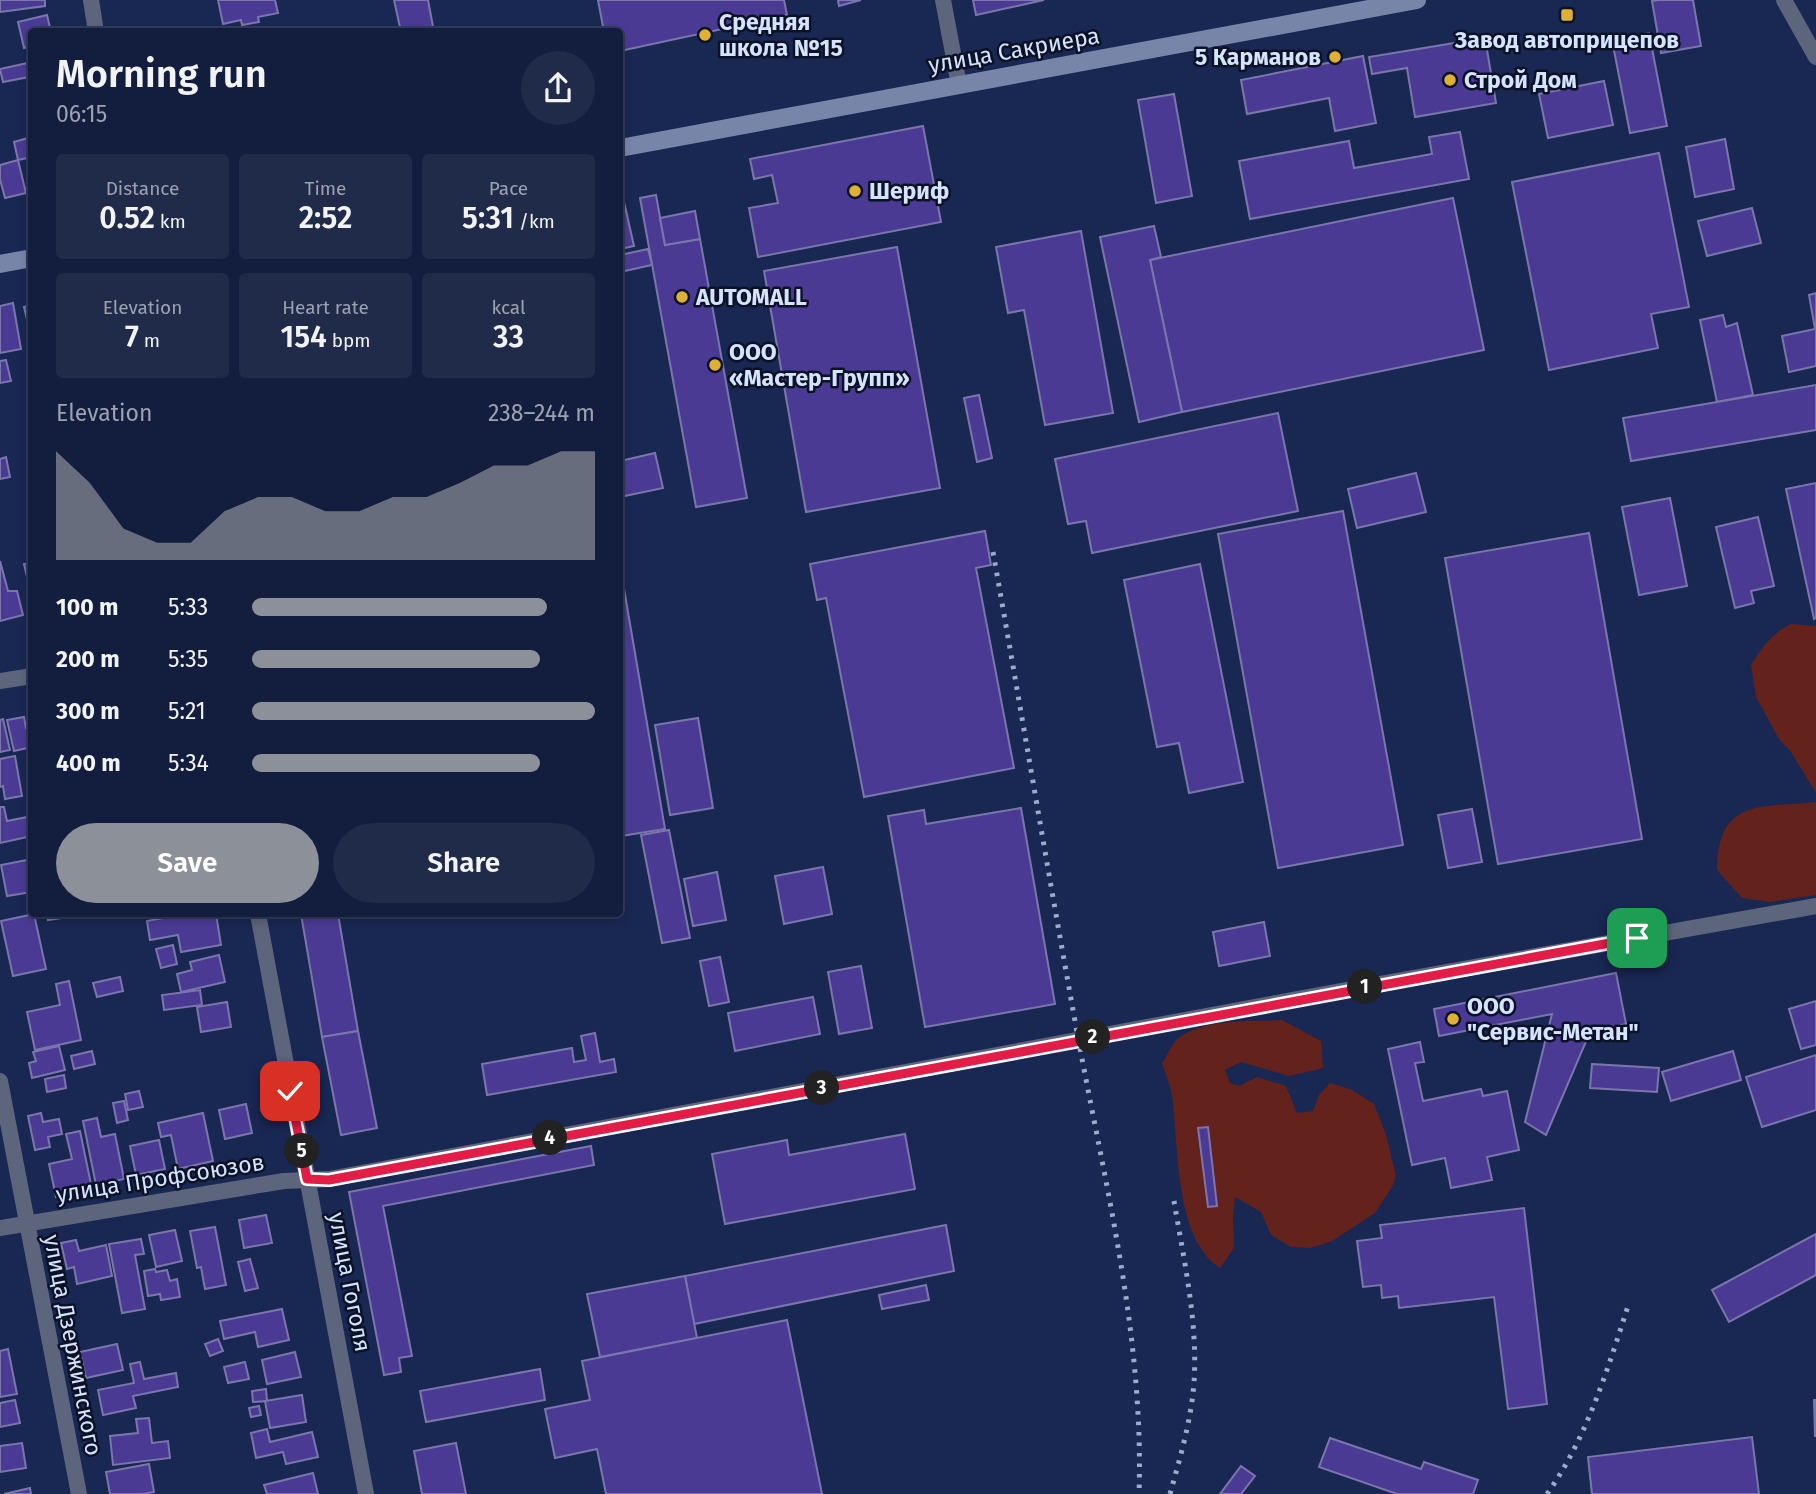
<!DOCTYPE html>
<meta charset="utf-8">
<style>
body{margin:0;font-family:"Fira Sans",sans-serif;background:#202a49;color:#f1f3f6;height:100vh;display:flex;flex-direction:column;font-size:26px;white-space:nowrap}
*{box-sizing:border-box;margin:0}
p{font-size:23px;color:#9da2b0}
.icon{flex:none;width:38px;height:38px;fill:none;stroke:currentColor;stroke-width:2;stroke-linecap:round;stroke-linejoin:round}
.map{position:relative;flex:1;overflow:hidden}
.drawer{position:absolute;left:28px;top:28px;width:595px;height:889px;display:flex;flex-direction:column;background:#131d3e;border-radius:7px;box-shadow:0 4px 10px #0003,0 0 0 2px #323b58}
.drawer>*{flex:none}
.pin{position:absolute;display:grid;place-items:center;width:60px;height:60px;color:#fff;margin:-30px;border-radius:14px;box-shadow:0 4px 10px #0006}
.km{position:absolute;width:35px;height:35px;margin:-18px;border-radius:50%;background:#222;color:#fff;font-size:19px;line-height:35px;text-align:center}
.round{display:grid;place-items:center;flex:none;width:74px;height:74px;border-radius:37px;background:#202a49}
.head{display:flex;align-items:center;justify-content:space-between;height:119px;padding:0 28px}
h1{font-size:38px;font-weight:600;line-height:52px}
.metrics{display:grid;grid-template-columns:repeat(3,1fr);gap:10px;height:119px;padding:7px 28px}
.metrics div{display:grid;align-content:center;border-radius:7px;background:#202a49;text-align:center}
.metrics b{font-size:30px;font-weight:600}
.metrics small{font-size:19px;font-weight:400}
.metrics p{font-size:19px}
.chart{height:196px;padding:14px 28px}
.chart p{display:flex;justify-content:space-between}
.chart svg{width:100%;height:126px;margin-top:7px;fill:#8c9099;opacity:.7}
.cta{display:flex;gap:14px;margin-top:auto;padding:14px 28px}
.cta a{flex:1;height:80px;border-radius:42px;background:#8c9099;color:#fff;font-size:28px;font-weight:600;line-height:80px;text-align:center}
.cta a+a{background:#202a49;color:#f1f3f6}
ul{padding:0 28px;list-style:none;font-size:23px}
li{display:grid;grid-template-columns:112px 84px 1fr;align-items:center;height:52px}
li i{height:18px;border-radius:9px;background:#8c9099}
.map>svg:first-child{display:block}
</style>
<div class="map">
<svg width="1816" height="1494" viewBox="0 0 1816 1494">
<rect width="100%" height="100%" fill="#192753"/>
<g fill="#64221d">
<path d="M 1791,624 L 1816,626 L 1816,793 L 1791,752 L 1779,739 L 1756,697 L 1751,665 C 1762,648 1772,633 1791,624 Z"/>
<path d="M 1816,802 L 1816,895 L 1770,902 L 1742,898 L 1717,870 C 1718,797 1762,808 1816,802 Z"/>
<path d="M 1282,1020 L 1321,1041 L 1323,1068 L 1289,1076 L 1241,1062 L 1225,1070 L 1230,1083 L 1239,1086 L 1257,1077 L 1286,1086 L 1297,1113 L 1313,1111 L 1319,1095 L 1330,1083 L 1352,1090 L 1374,1104 L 1386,1135 L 1396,1176 L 1392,1187 L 1375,1213 L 1332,1241 L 1311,1248 L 1291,1247 L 1271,1235 L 1261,1212 L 1235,1197 L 1233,1218 L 1234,1248 L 1220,1268 C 1174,1239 1179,1145 1172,1095 C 1170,1085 1166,1074 1162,1064 C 1167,1056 1172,1042 1180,1037 C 1208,1018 1249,1022 1282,1020 Z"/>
</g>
<g fill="#4b3a94" stroke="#7a76ac" stroke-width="2">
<polygon points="0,0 45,0 45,6 0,12"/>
<polygon points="218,0 275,0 278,13 258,17 259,22 242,25 241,20 223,24"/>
<polygon points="394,0 428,0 434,32 401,32"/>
<polygon points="598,0 784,0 787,15 620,51 620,32 604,32"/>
<polygon points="838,0 861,0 839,6"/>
<polygon points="973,0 1044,0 976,15"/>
<polygon points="1659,0 1693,0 1701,46 1661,53 1652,1"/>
<polygon points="47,15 51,32 32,32 32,46 24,48 18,22"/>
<polygon points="1649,33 1667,126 1630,133 1612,40"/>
<polygon points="1485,38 1496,103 1415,117 1407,68 1372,74 1369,57"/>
<polygon points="1363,56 1376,123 1335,131 1329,98 1247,114 1241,80"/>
<polygon points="32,62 32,90 29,77 3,82 0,69"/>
<polygon points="1604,81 1613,125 1548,138 1539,94"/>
<polygon points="1174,94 1192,196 1156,203 1138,100"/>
<polygon points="923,126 941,222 758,257 749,208 778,203 772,175 754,179 750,159"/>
<polygon points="1460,132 1469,179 1250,219 1239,161 1349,141 1354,168 1432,154 1429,137"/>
<polygon points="31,137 32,157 18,160 14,142"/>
<polygon points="1725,139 1734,189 1695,197 1686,147"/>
<polygon points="1659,153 1689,307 1651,314 1658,348 1549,370 1512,182"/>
<polygon points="18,160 26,193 5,198 0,179 0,165"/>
<polygon points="622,193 634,246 620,249 620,194"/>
<polygon points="656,195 665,245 700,239 747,498 696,507 640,198"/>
<polygon points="1453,198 1484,350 1182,412 1150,260"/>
<polygon points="1752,208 1761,243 1707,256 1698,221"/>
<polygon points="695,211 700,239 665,245 660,218"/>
<polygon points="1154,226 1161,257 1150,260 1182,412 1139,422 1100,237"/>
<polygon points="1081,231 1113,413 1045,425 1024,310 1008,313 996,247"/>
<polygon points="897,247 940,488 806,512 764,271"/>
<polygon points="648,249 652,265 620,272 620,255"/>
<polygon points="1816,293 1816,366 1789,372 1782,336 1815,329 1809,295"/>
<polygon points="13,303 21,349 0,353 0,306"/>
<polygon points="32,305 32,340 24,307"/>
<polygon points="1723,315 1726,327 1737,323 1753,395 1717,402 1700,320"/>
<polygon points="6,360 11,381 0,383 0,361"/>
<polygon points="1816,385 1816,430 1631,461 1623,418"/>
<polygon points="979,395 992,458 977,462 964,398"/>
<polygon points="1278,413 1298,511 1092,553 1086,521 1068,524 1055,459"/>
<polygon points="655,453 663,488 620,497 620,461"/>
<polygon points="6,457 10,477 0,479 0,459"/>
<polygon points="1416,473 1426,512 1357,528 1348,489"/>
<polygon points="1816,483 1816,618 1814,619 1786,489"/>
<polygon points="1670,498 1687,586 1639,595 1622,507"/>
<polygon points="1343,511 1403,845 1278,868 1218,534"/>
<polygon points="1758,517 1774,586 1751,591 1754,603 1735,608 1716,527"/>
<polygon points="985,531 991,565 976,568 1014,768 864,797 826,598 817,600 810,564"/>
<polygon points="1589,533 1642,839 1498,864 1445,558"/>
<polygon points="0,561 8,591 17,591 23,615 0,621"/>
<polygon points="32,563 32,598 24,564"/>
<polygon points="1200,564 1243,782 1189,793 1179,743 1157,747 1124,580"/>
<polygon points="620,565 665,829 621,836 620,825"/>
<polygon points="24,717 26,728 32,727 32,747 14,751 7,720"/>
<polygon points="698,718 713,808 670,815 655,725"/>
<polygon points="3,719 10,750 0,752 0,720"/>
<polygon points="15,756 22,796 5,799 3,786 0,787 0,759"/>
<polygon points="0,807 4,807 7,821 32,816 32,836 0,843"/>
<polygon points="1021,808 1055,1004 925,1027 888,816 924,810 926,824"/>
<polygon points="1472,809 1482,862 1448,868 1438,815"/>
<polygon points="669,830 690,938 662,943 641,835"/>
<polygon points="32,859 32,892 7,896 1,865"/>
<polygon points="823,867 832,914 784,924 775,876"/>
<polygon points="717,872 726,920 693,926 684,879"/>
<polygon points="34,914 46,969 13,976 1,921"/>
<polygon points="47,914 61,914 62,918 48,920"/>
<polygon points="169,914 216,914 221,945 181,952 178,935 150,940 147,921 169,917"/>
<polygon points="301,914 338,914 358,1031 322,1037"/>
<polygon points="1264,922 1270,956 1219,966 1213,932"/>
<polygon points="173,945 177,964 161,968 156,949"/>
<polygon points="219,955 225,982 181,992 177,974 192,970 190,962"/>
<polygon points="720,957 729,1002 709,1006 700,961"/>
<polygon points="861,966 872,1028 839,1034 828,972"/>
<polygon points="1616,973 1626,1024 1590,1032 1546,1135 1525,1122 1552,1014 1439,1036 1434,1009"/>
<polygon points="120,977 123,991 97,997 93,983"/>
<polygon points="69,981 81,1040 35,1050 27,1012 60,1005 56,984"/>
<polygon points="200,990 202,1005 164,1010 162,995"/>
<polygon points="813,997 820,1034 735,1051 728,1013"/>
<polygon points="1816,1001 1816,1045 1801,1049 1789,1009"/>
<polygon points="227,1002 231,1027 201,1032 197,1007"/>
<polygon points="358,1031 377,1128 341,1135 322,1037"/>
<polygon points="595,1033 600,1062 614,1059 616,1072 487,1095 482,1064 572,1048 574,1062 586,1060 581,1036"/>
<polygon points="1420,1042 1424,1062 1415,1063 1423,1101 1481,1089 1483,1096 1507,1091 1519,1150 1487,1157 1492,1180 1451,1188 1445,1158 1412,1165 1388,1049"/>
<polygon points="59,1046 65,1070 32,1078 29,1063 36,1061 33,1052"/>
<polygon points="92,1051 95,1064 74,1069 71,1056"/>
<polygon points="1733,1051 1741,1080 1671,1101 1662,1072"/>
<polygon points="1816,1055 1816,1110 1762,1127 1746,1077"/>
<polygon points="1592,1064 1659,1068 1657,1092 1590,1088"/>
<polygon points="64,1075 66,1088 47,1092 45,1079"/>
<polygon points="139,1091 143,1107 128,1110 125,1094"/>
<polygon points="124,1101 128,1120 117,1123 113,1103"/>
<polygon points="246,1104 252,1133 225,1139 219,1110"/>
<polygon points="41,1113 43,1122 59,1119 62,1134 48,1137 50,1147 35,1150 28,1116"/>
<polygon points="203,1113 213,1161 178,1169 171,1135 161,1137 158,1123"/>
<polygon points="97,1118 101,1137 115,1134 124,1179 96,1185 83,1121"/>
<polygon points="1208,1127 1217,1206 1208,1207 1198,1128"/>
<polygon points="80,1131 92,1189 56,1197 49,1164 72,1159 66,1134"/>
<polygon points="905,1134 915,1189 725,1224 712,1154 787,1140 789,1155"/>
<polygon points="159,1140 165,1169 136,1175 130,1146"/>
<polygon points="591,1146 594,1165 383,1206 412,1356 399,1358 401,1372 384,1375 349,1192"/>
<polygon points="1524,1208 1547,1404 1508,1409 1494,1297 1399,1308 1398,1296 1382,1298 1381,1285 1363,1287 1357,1241 1382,1238 1380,1225"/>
<polygon points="266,1215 272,1243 244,1248 239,1220"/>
<polygon points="946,1225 954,1271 694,1324 685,1276"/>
<polygon points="215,1227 226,1285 205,1289 201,1267 197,1268 190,1231"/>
<polygon points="175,1230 182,1261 156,1267 149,1235"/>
<polygon points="1816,1234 1816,1275 1729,1322 1712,1290"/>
<polygon points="141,1239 144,1254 135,1255 145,1309 122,1313 109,1244"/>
<polygon points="76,1240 79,1251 106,1245 112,1276 77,1284 74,1267 67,1269 61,1243"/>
<polygon points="250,1259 258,1288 245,1291 238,1262"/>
<polygon points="155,1269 156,1272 167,1270 170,1281 177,1279 180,1297 161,1300 160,1294 148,1296 144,1271"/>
<polygon points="685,1276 697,1338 600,1357 587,1294"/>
<polygon points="926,1285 929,1300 882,1309 879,1295"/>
<polygon points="282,1309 289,1340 258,1347 255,1332 224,1339 220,1321"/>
<polygon points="787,1320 822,1494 606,1494 597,1449 555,1458 545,1409 590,1400 582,1361"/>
<polygon points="218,1339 223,1351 210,1356 205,1344"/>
<polygon points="117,1344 123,1370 86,1378 80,1352"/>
<polygon points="8,1349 17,1394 0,1397 0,1351"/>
<polygon points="295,1352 301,1377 267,1384 262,1360"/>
<polygon points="140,1362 144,1379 176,1373 178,1387 133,1396 136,1408 103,1415 98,1390 134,1383 130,1364"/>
<polygon points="245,1362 249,1379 228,1383 224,1367"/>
<polygon points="540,1369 545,1400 426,1422 420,1391"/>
<polygon points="266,1389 267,1401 253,1402 252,1391"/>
<polygon points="302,1395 306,1422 270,1428 265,1401"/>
<polygon points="15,1400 20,1423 0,1427 0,1403"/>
<polygon points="1814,1400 1816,1400 1816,1436 1815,1436"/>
<polygon points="259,1406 261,1415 251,1417 249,1408"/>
<polygon points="149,1418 152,1443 168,1441 170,1458 113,1465 110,1436 138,1433 136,1419"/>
<polygon points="267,1429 270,1442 312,1432 318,1457 286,1464 283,1452 256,1458 251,1433"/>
<polygon points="1752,1437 1759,1494 1592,1494 1588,1457"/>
<polygon points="1330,1438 1421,1469 1424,1462 1478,1480 1473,1494 1397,1494 1319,1467"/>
<polygon points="22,1443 26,1468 0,1472 0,1446"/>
<polygon points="456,1443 466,1494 422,1494 414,1451"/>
<polygon points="149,1464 154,1492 143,1494 110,1494 106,1472"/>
<polygon points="1241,1466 1255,1476 1241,1494 1220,1494"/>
<polygon points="313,1473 318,1494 267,1494 264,1485"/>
<polygon points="30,1488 31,1494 4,1494"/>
</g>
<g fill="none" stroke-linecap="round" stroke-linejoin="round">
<g stroke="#5c657b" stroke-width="16">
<polyline points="91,0 96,32"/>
<polyline points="943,0 959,85"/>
<polyline points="1784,0 1816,57"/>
<polyline points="0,681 32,676"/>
<polyline points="258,914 366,1494"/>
<polyline points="0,1081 79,1494"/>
<polyline points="0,1228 284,1181 329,1179 1368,986 1816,906"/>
</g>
<g stroke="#7785a8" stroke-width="18">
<polyline points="620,148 1417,0"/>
<polyline points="0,264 32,258"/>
</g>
<g stroke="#9caacb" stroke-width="5" stroke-dasharray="3.5 7" stroke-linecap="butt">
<path d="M 993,552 C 1022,715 1049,879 1079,1043 C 1107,1192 1144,1341 1139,1494"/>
<path d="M 1170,1494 C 1180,1458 1191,1421 1194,1383 C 1198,1322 1184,1261 1174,1201"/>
<path d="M 1547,1494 C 1587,1438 1608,1368 1629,1303"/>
</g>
</g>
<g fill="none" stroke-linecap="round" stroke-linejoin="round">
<defs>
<polyline id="route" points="290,1091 307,1179 329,1180 1637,938"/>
</defs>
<use href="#route" stroke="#fff" stroke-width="14"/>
<use href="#route" stroke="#e11d48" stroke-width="9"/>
</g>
<g fill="#dfb133" stroke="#0b1226" stroke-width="2.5">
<rect x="1560" y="8" width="14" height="14" rx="3.5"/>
<circle cx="705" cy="35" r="7"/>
<circle cx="1335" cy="57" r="7"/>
<circle cx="1450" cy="80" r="7"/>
<circle cx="855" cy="191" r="7"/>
<circle cx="682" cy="297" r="7"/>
<circle cx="715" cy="365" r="7"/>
<circle cx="1453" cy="1019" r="7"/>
</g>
<g text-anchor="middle" stroke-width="5" stroke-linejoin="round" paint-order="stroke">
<g font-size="23" font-weight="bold" fill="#d6e3ff" stroke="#0b1226" text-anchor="start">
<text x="719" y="30">Средняя<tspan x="719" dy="26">школа №15</tspan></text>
<text x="1567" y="48" text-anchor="middle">Завод автоприцепов</text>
<text x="1321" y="65" text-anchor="end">5 Карманов</text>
<text x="1464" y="88">Строй Дом</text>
<text x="869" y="199">Шериф</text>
<text x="696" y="305">AUTOMALL</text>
<text x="729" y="360">ООО<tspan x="729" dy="26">«Мастер-Групп»</tspan></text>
<text x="1467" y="1014">ООО<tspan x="1467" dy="26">"Сервис-Метан"</tspan></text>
</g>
<g font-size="23" fill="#d6e3ff" stroke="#0b1226">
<text transform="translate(1014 50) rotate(-10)" y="8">улица Сакриера</text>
<text transform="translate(160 1178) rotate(-9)" y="8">улица Профсоюзов</text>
<text transform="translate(350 1282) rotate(79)" y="8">улица Гоголя</text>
<text transform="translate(73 1345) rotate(79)" y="8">улица Дзержинского</text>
</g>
</g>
</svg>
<div class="pin" style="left:1637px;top:938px;background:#1e9e55"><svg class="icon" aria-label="arrive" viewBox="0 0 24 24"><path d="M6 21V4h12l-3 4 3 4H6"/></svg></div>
<div class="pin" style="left:290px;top:1091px;background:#d93025"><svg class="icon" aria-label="check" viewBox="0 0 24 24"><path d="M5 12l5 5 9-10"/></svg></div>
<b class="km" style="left:1365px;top:987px">1</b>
<b class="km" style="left:1093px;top:1037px">2</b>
<b class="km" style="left:822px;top:1088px">3</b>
<b class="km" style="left:550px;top:1138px">4</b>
<b class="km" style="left:302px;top:1151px">5</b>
<section class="drawer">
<div class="head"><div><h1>Morning run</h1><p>06:15</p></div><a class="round"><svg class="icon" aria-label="share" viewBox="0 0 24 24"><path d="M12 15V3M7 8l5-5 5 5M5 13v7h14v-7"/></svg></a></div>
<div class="metrics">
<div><p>Distance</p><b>0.52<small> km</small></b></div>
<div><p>Time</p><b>2:52</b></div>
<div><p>Pace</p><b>5:31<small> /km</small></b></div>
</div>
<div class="metrics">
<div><p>Elevation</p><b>7<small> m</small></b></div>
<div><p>Heart rate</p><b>154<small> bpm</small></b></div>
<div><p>kcal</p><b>33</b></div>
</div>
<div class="chart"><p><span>Elevation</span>238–244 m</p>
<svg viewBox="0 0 160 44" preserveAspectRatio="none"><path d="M0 44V6L10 17L20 33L30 38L40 38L50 27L60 22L70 22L80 27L90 27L100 22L110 22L120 17L130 11L140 11L150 6L160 6V44z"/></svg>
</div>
<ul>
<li><b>100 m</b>5:33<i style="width:86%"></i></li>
<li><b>200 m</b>5:35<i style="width:84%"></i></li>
<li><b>300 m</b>5:21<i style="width:100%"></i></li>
<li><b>400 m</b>5:34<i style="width:84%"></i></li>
</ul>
<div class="cta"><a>Save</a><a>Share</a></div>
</section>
</div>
